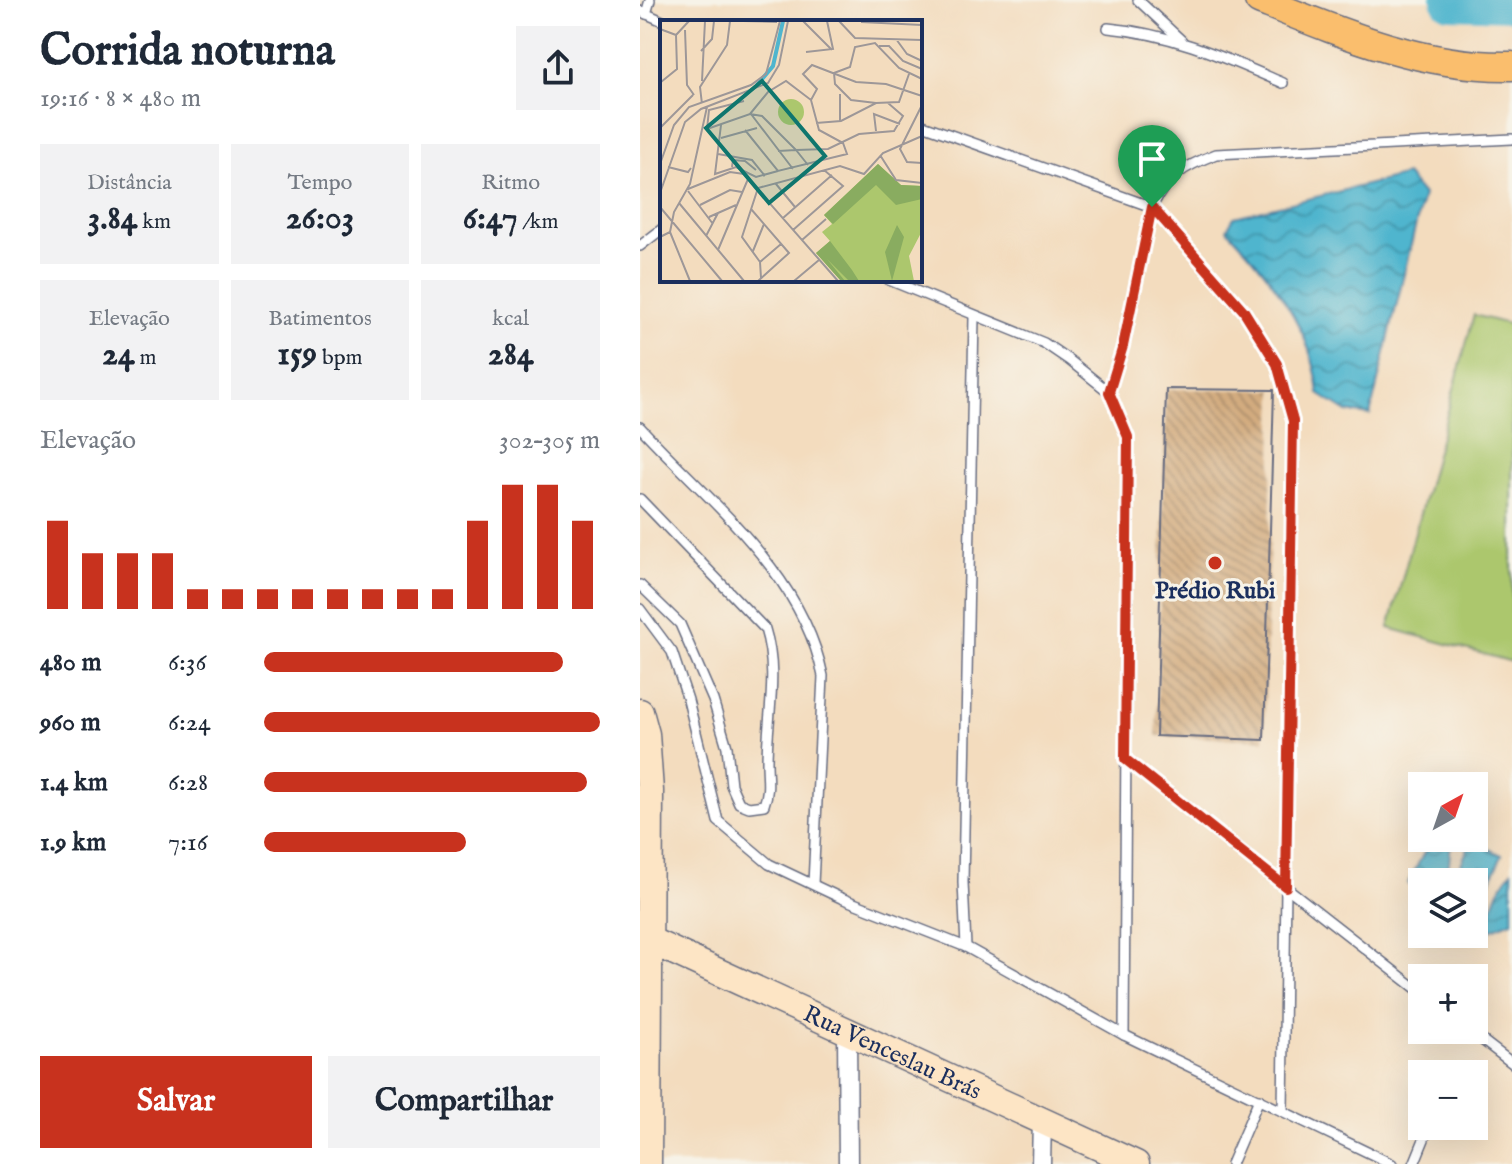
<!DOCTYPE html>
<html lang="pt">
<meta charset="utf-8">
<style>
body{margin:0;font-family:"IM FELL English",serif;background:#f2f2f3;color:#1f2937;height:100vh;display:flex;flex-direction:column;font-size:30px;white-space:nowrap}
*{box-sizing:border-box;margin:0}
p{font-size:26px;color:#747a83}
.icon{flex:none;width:44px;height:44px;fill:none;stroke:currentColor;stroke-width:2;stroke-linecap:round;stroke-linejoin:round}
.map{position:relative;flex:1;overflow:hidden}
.panel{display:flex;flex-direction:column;background:#fff;width:640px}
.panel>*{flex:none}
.needle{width:52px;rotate:40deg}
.fabs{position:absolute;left:768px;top:772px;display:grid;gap:16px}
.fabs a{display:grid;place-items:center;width:80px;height:80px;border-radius:0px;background:#fff;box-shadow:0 8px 32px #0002;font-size:40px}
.pin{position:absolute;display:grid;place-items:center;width:68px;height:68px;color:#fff;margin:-82px -34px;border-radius:50% 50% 50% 0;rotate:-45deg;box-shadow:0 0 8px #0007}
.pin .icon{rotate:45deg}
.round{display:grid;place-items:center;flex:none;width:84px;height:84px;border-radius:0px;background:#f2f2f3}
.overview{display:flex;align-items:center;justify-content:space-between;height:136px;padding:0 40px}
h1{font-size:44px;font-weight:700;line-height:60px}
.metrics{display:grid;grid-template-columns:repeat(3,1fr);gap:12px;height:136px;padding:8px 40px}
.metrics div{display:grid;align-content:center;border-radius:0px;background:#f2f2f3;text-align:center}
.metrics b{font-size:34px;font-weight:700}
.metrics small{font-size:22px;font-weight:400}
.metrics p{font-size:22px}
.chart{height:224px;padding:16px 40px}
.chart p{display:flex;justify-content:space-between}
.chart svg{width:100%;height:144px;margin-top:8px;stroke:#c8321e;stroke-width:6}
.cta{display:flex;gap:16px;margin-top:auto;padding:16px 40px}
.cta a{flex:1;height:92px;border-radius:0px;background:#c8321e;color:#fff;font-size:32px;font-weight:700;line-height:92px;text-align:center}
.cta a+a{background:#f2f2f3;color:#1f2937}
ul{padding:0 40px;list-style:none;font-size:26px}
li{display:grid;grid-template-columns:128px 96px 1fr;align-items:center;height:60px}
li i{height:20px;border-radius:10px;background:#c8321e}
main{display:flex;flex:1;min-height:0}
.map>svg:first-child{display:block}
</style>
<main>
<section class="panel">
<div class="overview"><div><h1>Corrida noturna</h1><p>19:16 · 8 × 480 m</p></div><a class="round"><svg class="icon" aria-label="share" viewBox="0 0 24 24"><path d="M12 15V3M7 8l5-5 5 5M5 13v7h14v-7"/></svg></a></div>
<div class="metrics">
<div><p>Distância</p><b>3.84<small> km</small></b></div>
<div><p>Tempo</p><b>26:03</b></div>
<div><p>Ritmo</p><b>6:47<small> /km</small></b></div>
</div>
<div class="metrics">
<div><p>Elevação</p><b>24<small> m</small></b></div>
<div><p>Batimentos</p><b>159<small> bpm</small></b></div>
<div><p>kcal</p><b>284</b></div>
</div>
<div class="chart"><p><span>Elevação</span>302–305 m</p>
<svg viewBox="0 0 160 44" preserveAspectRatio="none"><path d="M5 44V17M15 44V27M25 44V27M35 44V27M45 44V38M55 44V38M65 44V38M75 44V38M85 44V38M95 44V38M105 44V38M115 44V38M125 44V17M135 44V6M145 44V6M155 44V17"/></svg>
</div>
<ul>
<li><b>480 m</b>6:36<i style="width:89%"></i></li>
<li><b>960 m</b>6:24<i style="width:100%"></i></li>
<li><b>1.4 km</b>6:28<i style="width:96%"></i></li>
<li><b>1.9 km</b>7:16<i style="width:60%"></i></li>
</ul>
<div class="cta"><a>Salvar</a><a>Compartilhar</a></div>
</section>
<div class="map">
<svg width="872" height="1164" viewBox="0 0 872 1164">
<defs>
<pattern id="water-waves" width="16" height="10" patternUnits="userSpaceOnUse" patternTransform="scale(2)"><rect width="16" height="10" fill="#4fb5ce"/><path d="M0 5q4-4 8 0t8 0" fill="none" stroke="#4194aa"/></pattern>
<pattern id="building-back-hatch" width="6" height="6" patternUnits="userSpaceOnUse" patternTransform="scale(2)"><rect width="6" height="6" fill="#d3ac7f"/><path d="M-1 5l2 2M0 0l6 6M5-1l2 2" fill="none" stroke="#aa8c6b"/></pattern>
</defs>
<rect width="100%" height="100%" fill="#f7f3e8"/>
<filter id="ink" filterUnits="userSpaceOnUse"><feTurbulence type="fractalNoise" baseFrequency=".0125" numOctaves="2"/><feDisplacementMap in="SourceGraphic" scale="16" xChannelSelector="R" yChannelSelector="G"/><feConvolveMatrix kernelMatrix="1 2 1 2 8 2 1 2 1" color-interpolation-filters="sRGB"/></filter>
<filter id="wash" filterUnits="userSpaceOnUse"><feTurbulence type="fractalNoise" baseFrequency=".006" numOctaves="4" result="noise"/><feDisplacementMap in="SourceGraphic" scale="32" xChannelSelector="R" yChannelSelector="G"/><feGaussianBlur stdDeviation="1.8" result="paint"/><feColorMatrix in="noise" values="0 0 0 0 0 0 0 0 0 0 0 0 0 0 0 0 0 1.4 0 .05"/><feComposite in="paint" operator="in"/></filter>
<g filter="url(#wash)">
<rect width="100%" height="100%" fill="#f3dcbe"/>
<polygon fill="#acc76d" stroke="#647b66" stroke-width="2" points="834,315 872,325 872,662 749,628"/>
<g fill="url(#water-waves)" stroke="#357296" stroke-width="2">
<path d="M 766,175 L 783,195 L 730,415 L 707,412 L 679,394 C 673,330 630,274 587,229 L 594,217 Z"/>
<polygon points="831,841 862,855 834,918 834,882 813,882"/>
<polygon points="811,842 809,863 802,882 782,882 782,902 768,883 786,849"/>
<path d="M 872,871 L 872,921 L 850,930 C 851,905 856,891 872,871 Z"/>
</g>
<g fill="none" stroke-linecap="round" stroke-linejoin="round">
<polyline stroke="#4fb5ce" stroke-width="38" points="810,0 872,2"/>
</g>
<g id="blocks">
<polygon fill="url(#building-back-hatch)" points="526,389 634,390 624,740 516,736"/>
</g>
</g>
<g filter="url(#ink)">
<use href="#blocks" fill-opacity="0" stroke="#676c80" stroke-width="2"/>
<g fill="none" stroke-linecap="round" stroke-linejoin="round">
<defs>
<g id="lane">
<polyline points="498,0 542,41"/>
<polyline points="0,11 25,22"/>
<polyline points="6,14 10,0"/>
<path d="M 468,28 C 534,34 583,57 643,83"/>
<polyline points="280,124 512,207 604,311 637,364 653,421 646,887 782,993"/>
<polyline points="0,246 22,229"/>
<polyline points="249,280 404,343 429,360 469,392 488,437 484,1035"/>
<polyline points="334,317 323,882 326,947 484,1035 752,1164"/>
<path d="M 469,392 L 483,346 L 512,207 C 527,176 545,166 576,154 L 872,139"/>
<path d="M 0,427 C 69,502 162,572 183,676 L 173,884"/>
<path d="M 0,499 L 125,629 C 139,674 127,716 127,762 C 127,779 130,789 124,805 L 109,807 L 99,803 L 91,785 L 87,747 L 73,700 L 40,624 L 0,585"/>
<polyline points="0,609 32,652 48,700 78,821 129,864 201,898 326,947"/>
<polyline points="485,759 646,887 643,1111"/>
<polyline points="829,1030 872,1063"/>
<polyline points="591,1164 619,1099"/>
<polyline points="774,1164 785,1137"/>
</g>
<g id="street">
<polyline points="207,1033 208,1164"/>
<polyline points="401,1164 402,1120"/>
</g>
<g id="secondary">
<polyline points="0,712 6,734 10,791 8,1164"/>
<path id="s1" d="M 9,940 L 496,1164"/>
</g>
<path id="primary" d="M 619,0 C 701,33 783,68 872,66"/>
</defs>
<use href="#lane" stroke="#676c80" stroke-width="12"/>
<use href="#street" stroke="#676c80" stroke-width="21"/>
<use href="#secondary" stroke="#676c80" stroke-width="29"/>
<use href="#primary" stroke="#676c80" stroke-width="31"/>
<use href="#lane" stroke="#fff" stroke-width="9"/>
<use href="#street" stroke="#fff" stroke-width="18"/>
<use href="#secondary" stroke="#fde5c5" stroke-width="26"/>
<use href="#primary" stroke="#fabe6d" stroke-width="28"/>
</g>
</g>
<g fill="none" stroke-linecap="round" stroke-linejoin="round" filter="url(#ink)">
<defs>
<polygon id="route" points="512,207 604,311 637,364 653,421 646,887 485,759 488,437 469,392 483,346"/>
</defs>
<use href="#route" stroke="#fff" stroke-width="16"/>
<use href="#route" stroke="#c8321e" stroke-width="10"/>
</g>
<circle fill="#c8321e" stroke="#f7f3e8" stroke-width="3" cx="575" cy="563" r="8"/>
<g text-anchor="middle" stroke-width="6" stroke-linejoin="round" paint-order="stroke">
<g font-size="24" font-weight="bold" fill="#1b2f5e" stroke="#f7f3e8">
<text x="575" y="598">Prédio Rubi</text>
</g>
<g font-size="24" fill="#1b2f5e" stroke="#f7f3e8">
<text dy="8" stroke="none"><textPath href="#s1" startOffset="268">Rua Venceslau Brás</textPath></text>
</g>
</g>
<g transform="translate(20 20)">
<rect width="262" height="262" fill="#f3dcbe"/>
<path d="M118 92a13 13 0 1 1 26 0a13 13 0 1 1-26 0ZM 218,144 L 241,165 L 262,166 L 262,211 L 249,236 L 254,261 L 181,261 L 156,233 L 170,221 L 162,212 L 172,204 L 164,195 Z" fill="#acc76d"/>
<path d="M 218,144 L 241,165 L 262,166 L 262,179 L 236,185 L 216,165 L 173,204 L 164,195 ZM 237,205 L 244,217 L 232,261 L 225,232 ZM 170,221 L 192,250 L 199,261 L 189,261 L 167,239 L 185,261 L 181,261 L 156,233 Z" fill="#89ac60"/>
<path fill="none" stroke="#4fb5ce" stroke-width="4" d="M 97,65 L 113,46 L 123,1"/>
<path fill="none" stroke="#9d9798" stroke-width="2" d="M 83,1 L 117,2M 143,1 L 172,30M 179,1 L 195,18 L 262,20M 201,2 L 262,5M 0,9 L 16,15 L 29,1M 25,10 L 27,65 L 34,75M 236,19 L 247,34 L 262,41M 219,26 L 229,26 L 243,41 L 262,49M 41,31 L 52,19 L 54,1M 146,32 L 173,29 L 167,1M 42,61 L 45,1M 1,62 L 17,49 L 16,15M 180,74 L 180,101M 151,80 L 157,69 L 143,54 L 152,45 L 196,62 L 226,64 L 262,76M 216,83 L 191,80 L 175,64 L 174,53 L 190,47 L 195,27 L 215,23 L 239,48 L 262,59M 42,84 L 40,67 L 67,25 L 70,1M 262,85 L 240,129 L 247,142 L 262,143M 91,94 L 133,149M 156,103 L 181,101 L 216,83 L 239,82 L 249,54M 61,105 L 55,154 L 76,147 L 96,157 L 118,151M 0,108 L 33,75M 47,109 L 90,94 L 102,96 L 136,130 L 168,129 L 199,114 L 234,111 L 243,96 L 228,83M 47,109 L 49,90 L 84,81M 85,110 L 118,151 L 187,134 L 183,123 L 159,110 L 151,80 L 126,61 L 108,72 L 90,94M 216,111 L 214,94 L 240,104M 61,118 L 97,108M 118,131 L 136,130 L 148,145M 58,134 L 92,140 L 105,156M 220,135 L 236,160 L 262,163M 0,144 L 14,105 L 29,87 L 91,65 L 106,54 L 120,1M 8,147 L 28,152 L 31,148M 72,147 L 73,140 L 85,141 L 96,150M 116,164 L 135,187M 28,169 L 70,152 L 84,154 L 178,261M 28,171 L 53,204M 0,173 L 25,102 L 41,89 L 108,63 L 119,45 L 128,1M 19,183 L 84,261M 40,185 L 70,170 L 82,172M 0,187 L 62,261M 91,189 L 129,233 L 98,261M 49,197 L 76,185M 123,198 L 172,155M 133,210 L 183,166 L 164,150M 10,212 L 30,261M 46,216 L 58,193M 0,217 L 10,212 L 14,192 L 30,164 L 47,87M 142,220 L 166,199M 58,230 L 88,159M 93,231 L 104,204M 100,242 L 121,224M 101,258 L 100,242 L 82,217 L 98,168 L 180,146 L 204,154 L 223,133 L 262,116M 134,261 L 159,240"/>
<path fill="#0f766e" fill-opacity="0.15" stroke="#0f766e" stroke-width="4" d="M 102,61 L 165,136 L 109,183 L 46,108 Z"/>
<rect width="262" height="262" fill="none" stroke="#1b2f5e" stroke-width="4"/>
</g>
</svg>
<div class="fabs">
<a><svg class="needle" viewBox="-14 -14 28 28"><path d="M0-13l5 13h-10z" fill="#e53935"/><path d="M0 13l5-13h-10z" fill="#747a83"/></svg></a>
<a><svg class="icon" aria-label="layers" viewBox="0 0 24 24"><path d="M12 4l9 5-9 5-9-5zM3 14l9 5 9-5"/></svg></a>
<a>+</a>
<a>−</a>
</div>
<div class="pin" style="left:512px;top:207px;background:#1e9e55"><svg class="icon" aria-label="arrive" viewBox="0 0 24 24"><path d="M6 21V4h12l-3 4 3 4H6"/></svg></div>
</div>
</main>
